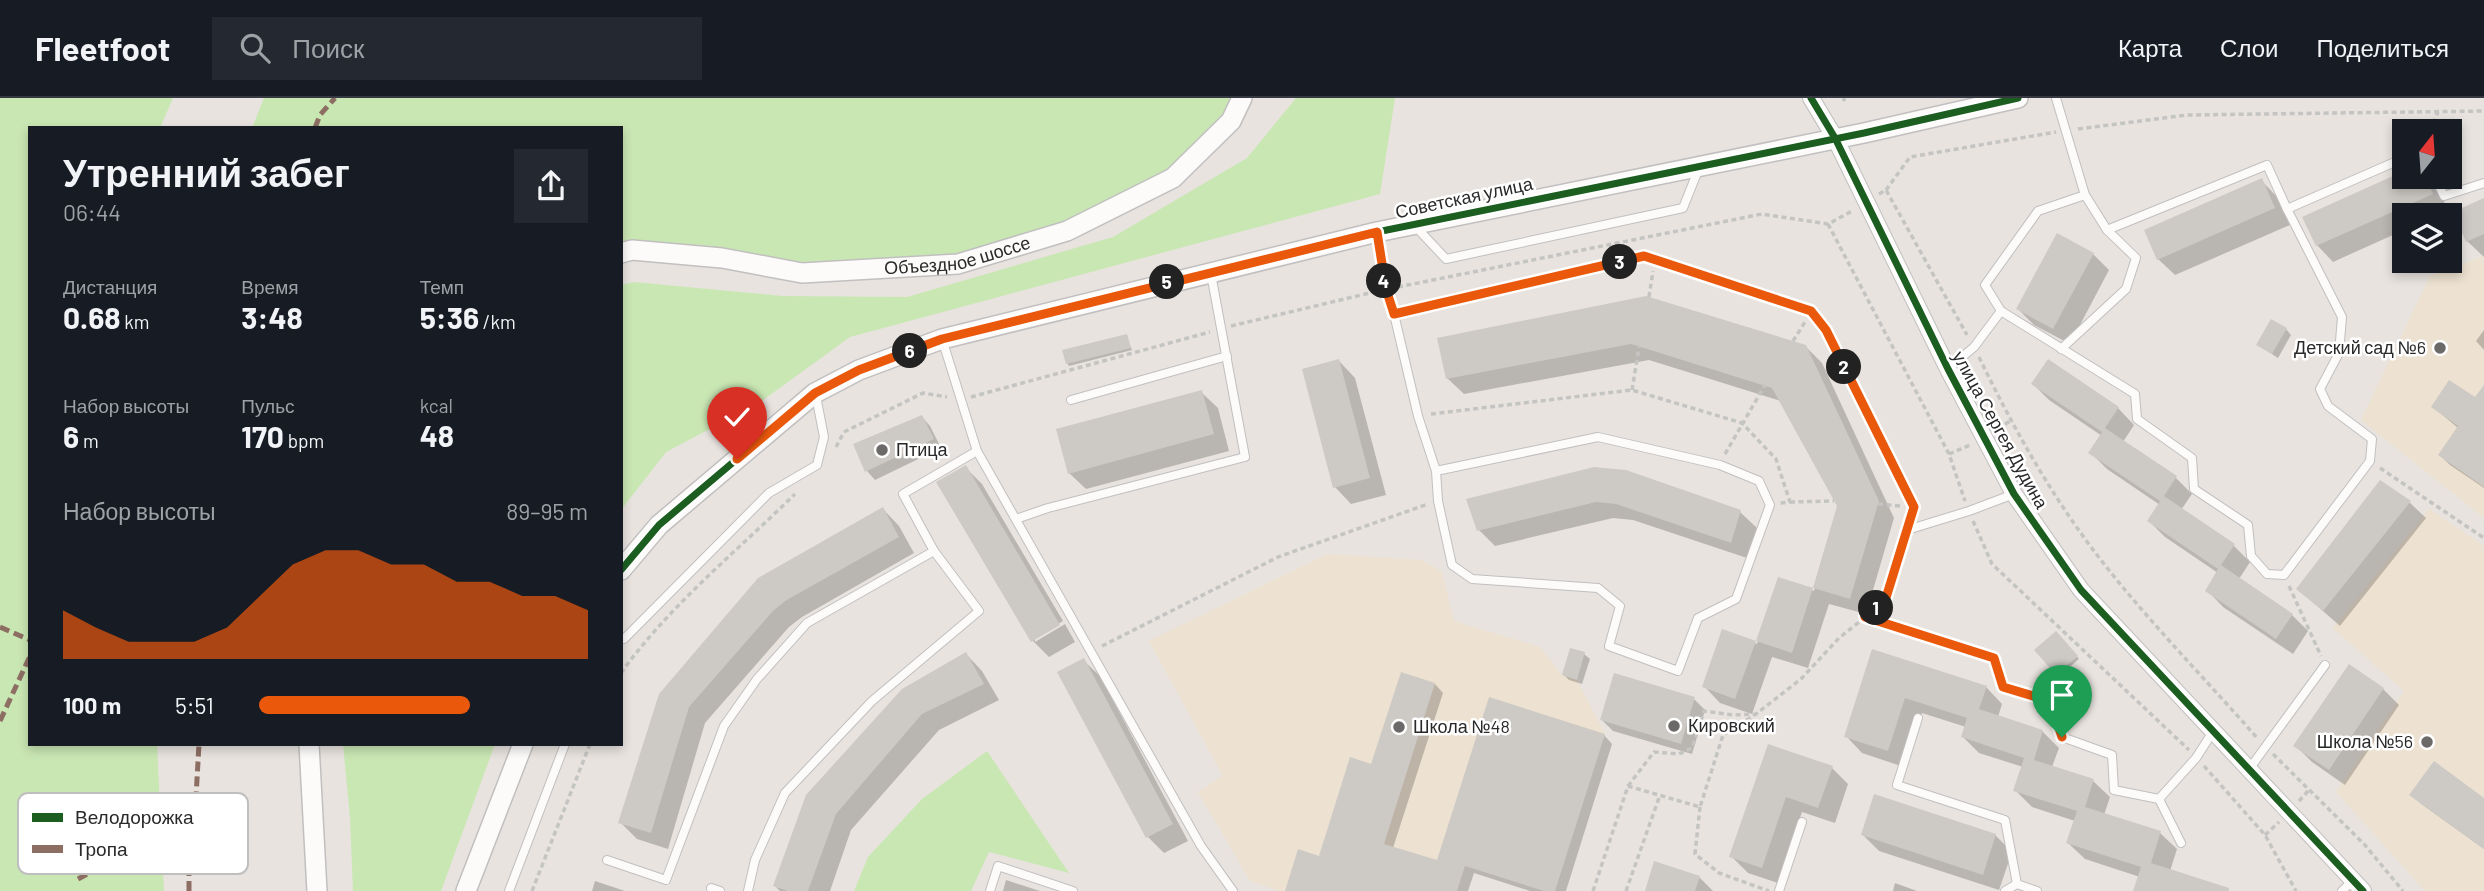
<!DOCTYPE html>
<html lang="ru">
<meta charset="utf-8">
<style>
body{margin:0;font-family:Barlow,sans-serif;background:#242831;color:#f1f3f6;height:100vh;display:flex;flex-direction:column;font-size:26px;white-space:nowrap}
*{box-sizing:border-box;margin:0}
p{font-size:23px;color:#9ea1a6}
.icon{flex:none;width:38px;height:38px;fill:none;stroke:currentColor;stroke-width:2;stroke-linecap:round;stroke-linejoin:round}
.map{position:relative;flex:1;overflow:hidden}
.sheet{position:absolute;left:28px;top:28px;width:595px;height:620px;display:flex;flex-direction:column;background:#171b24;border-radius:0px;box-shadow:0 4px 10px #0003}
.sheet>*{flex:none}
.needle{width:46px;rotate:17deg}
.tools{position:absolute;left:2392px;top:21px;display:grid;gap:14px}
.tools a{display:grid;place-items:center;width:70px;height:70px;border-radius:0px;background:#171b24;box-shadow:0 4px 10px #0003;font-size:35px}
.pin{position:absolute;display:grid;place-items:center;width:60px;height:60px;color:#fff;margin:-72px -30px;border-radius:50% 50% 50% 0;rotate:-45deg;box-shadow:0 0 7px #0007}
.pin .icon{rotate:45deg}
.km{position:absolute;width:35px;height:35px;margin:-18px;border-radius:50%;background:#222;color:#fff;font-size:19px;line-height:35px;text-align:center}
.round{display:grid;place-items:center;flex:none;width:74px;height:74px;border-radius:0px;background:#242831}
.head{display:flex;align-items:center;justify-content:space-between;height:119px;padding:0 35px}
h1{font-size:38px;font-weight:700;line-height:52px}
.stats{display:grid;grid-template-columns:repeat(3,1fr);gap:10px;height:119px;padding:7px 35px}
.stats div{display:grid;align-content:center}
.stats b{font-size:30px;font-weight:700}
.stats small{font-size:19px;font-weight:400}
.stats p{font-size:19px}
.chart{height:196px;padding:14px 35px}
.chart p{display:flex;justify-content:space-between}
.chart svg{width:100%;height:126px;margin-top:7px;fill:#ea580c;opacity:.7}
ul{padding:0 35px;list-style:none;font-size:23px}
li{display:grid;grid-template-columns:112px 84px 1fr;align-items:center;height:52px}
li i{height:18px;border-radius:9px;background:#ea580c}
header{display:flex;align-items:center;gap:42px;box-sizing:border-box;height:98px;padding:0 35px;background:#171b24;border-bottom:2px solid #363941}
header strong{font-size:33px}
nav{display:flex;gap:38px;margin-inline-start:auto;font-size:24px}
.search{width:490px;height:63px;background:#242831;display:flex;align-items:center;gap:18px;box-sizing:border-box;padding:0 24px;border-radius:0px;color:#9ea1a6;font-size:26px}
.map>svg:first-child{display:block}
</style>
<header>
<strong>Fleetfoot</strong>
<div class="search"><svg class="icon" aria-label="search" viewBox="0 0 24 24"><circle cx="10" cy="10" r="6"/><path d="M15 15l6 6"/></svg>Поиск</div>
<nav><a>Карта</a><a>Слои</a><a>Поделиться</a></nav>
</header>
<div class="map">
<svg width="2484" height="793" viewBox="0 0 2484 793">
<rect width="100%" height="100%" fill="#e8e3de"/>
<g fill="#ede2d1">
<polygon points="2484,158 2484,420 2361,322 2430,178"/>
<polygon points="2429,411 2484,448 2484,793 2425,793 2336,694 2404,593 2333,530"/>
<polygon points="1327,456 1422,462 1442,474 1454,523 1540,549 1562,577 1577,582 1605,636 1555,793 1544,793 1466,768 1457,793 1280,793 1250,783 1198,694 1223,678 1149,543"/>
</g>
<g fill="#c9e7b3">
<polygon points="0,0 173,0 160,30 30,30 30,646 157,646 164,793 0,793"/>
<polygon points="264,0 1235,0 1228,14 1169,76 1067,125 965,159 806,169 621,148 621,30 252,30"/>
<polygon points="1296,0 1395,0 1380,96 850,239 759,305 666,354 621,412 621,187 634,184 782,198 907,199 1113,139 1247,60"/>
<polygon points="343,646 495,646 441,793 353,793 350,720"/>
<polygon points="987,653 1069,775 989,754 971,793 854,793 868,759 922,701"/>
</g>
<g fill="#0003">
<polygon points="2404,75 2404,79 2430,79 2436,85 2448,113 2438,117 2404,117 2404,132 2333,164 2317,147 2305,119"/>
<polygon points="2261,82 2277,99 2290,127 2175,177 2158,161"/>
<polygon points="2484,102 2484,159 2467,143"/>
<polygon points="2093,156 2109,172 2070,246 2034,227 2018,211"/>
<polygon points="2286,231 2291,237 2278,260 2258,247"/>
<polygon points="2484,232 2484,252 2476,243"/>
<polygon points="1126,238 1132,252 1069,268 1067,265"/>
<polygon points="1439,242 1805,248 1822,265 1894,420 1866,516 1829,506 1808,570 1772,559 1752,616 1720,605 1704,588 1723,533 1757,546 1779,481 1814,493 1839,408 1781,303 1649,262 1464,296 1447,280"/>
<polygon points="1339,263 1355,280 1386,397 1351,406 1335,389"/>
<polygon points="2033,286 2118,310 2134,327 2123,344 2176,380 2192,396 2181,412 2234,448 2250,464 2239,481 2292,517 2308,533 2293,556 2223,509 2207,492 2218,475 2165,439 2149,423 2160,407 2107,371 2091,355 2102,338 2049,302"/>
<polygon points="2484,290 2484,390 2450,367 2440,357 2458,330 2433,309 2476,302"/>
<polygon points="1201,294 1218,310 1229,353 1086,391 1069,375"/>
<polygon points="922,319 930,328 941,350 875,382 867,373"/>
<polygon points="965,369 982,386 1063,523 1035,540 1035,544 1065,526 1075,544 1049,559 1033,543"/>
<polygon points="1594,371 1740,414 1757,430 1747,460 1633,422 1613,420 1495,448 1479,432"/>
<polygon points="2409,404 2426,420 2340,528 2298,491"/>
<polygon points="883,411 899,428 914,455 802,519 789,529 705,625 668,751 637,741 620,724 661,597"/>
<polygon points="2056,535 2079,561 2059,578 2037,552"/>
<polygon points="1873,553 1986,589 2002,606 1998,619 2042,633 2059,650 2052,669 2093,683 2110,699 2104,717 2160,735 2177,751 2170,773 2230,793 2135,793 2140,779 2085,761 2068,745 2075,723 2032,709 2015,692 2023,669 1979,655 1963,639 1966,629 1922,615 1904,669 1862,655 1846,638"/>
<polygon points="966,556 982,573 999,602 939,632 851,732 830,793 780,793 775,788"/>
<polygon points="1584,556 1590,561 1582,586 1569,582 1564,577"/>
<polygon points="1083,562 1100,578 1188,743 1164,755 1148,739"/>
<polygon points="1435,586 1443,595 1393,750 1438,765 1604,637 1612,646 1566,793 1530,793 1474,775 1468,793 1287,793 1320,760 1373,668"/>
<polygon points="2383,591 2399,607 2345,687 2312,664 2296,648"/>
<polygon points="1694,601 1705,612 1692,656 1613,633 1602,622"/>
<polygon points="1769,648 1832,670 1848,686 1835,725 1802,714 1778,785 1748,775 1731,758"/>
<polygon points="2412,697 2484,702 2484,751 2420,705"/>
<polygon points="1863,737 1995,737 2012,754 1999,792 1879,753"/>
<polygon points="1699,779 1713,793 1646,793"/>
<polygon points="1006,782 1040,793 1003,793"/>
<polygon points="595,783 625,793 592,793"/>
<polygon points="1895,785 1917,793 1893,793"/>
</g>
<g fill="#cdc9c5">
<polygon points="2404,73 2404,79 2425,79 2433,96 2316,148 2302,119"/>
<polygon points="2262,80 2275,110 2157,162 2144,132"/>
<polygon points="2484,100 2484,136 2466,144 2453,114"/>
<polygon points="2057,135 2094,155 2053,231 2016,211"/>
<polygon points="1646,198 1806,247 1879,403 1850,501 1813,490 1837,408 1772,290 1631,246 1446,281 1437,240"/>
<polygon points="2271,221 2287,230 2272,256 2256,247"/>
<polygon points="1127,236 1131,250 1066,266 1062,252"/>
<polygon points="1339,261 1370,380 1333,390 1302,271"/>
<polygon points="2048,261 2119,309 2105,330 2177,378 2164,398 2235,446 2221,467 2293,516 2276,541 2205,493 2218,471 2147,423 2160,403 2088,355 2102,334 2031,286"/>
<polygon points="2449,282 2475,299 2484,287 2484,389 2438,357 2458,328 2431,309"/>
<polygon points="1202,292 1214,336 1068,376 1056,331"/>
<polygon points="922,317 934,341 865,374 853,346"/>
<polygon points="966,367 1060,527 1031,544 936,384"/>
<polygon points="1594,369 1626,372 1741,412 1731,445 1616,406 1596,404 1477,433 1466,401"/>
<polygon points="2380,382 2411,403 2323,513 2296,491"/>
<polygon points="883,409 899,439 785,503 773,513 689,609 651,735 618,725 659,596 758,480"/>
<polygon points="1778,479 1813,490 1792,555 1756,543"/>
<polygon points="1722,531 1756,543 1735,601 1702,589"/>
<polygon points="2056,533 2078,558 2056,577 2034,552"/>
<polygon points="1570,550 1585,554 1577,582 1562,577"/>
<polygon points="1872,551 1987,588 1979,611 2043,632 2034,662 2094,681 2085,709 2161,733 2151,765 2229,790 2229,793 2133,793 2141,769 2066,745 2077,713 2013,693 2024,660 1961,639 1967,620 1905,600 1888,653 1844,639"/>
<polygon points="966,554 984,586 922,616 836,716 808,793 788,793 773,788 806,697 902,591"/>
<polygon points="1084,560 1173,726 1146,740 1057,574"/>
<polygon points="2349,566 2384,590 2329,672 2293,648"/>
<polygon points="1401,574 1435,585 1384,746 1437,762 1489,599 1605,636 1555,793 1544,793 1465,768 1457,793 1285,793 1298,751 1319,758 1350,659 1371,666"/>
<polygon points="1614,575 1695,599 1681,646 1600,622"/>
<polygon points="1768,646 1833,668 1818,710 1786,699 1762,770 1729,759"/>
<polygon points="2434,663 2484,700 2484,751 2409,697"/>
<polygon points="1874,696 1996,736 1983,777 1861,737"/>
<polygon points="1654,763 1700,778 1695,793 1645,793"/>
</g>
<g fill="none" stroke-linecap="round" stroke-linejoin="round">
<defs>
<g id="service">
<polyline points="2056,0 2085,97 2107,132 2136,160 2126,191 2061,251"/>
<polyline points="2435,79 2444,98 2484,85"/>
<polyline points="2085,97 2038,113 1985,187 2001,213 2135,296 2137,321 2192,360 2194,391 2248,427 2251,458 2267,476 2284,477 2370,363 2372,341 2328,308 2320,291 2339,255 2342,219 2287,111"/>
<polyline points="1415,128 1446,161 1683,110 1699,70"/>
<polyline points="2107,132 2267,67 2287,111 2404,60"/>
<polyline points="1377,134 1386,191 1394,216 1418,318 1436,373 1438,403 1452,467 1472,481 1598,490 1620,508 1609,548 1678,573 1698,520 1736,501 1770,407 1759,383 1720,367 1598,339 1436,373"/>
<polyline points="1394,216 1644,158 1811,213 1826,232 1914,409 1888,494"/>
<polyline points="942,241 977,353 1201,748 1233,793"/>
<polyline points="1948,271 1974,249 2001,213"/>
<polyline points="1071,302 1227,258"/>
<polyline points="1016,421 1048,410 1245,359 1211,176"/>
<polyline points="1907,432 1969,413 2014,396"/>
<polyline points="1927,538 1994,560 2003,589 2050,603 2062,639 2112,657 2114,692 2159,701 2196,660 2214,632"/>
<polyline points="621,541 624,541 769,395 817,367 824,339 816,298"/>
<polyline points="1918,620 1897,687 2005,722 2017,786 2037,793"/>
<polyline points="2250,670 2325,567"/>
<polyline points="2159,701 2181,745"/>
<polyline points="607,762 666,782 724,628 757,581 807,525 934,453"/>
<polyline points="711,790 720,793"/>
<polyline points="509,793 565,646"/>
<polyline points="748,793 755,762 785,695 872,603 979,513 934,453 903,396 977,353"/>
<polyline points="990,793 998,768 1073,793"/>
<polyline points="1779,793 1802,724"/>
<polyline points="2005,793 2017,786"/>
<polyline points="2342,793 2353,782"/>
</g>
<polyline id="minor" points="1811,0 1835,40 1948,271 2014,396 2081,492 2363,793"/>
<g id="tertiary">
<path id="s1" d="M 621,155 L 632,152 L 722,160 L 802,175 L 958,166 L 1067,133 L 1173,80 L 1231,23 L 1242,0"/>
<polyline points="621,472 659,427 815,295 859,272 942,241 1377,134 1864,35 2018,0"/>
<polyline points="309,646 317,793"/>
<polyline points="466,793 523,646"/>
</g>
</defs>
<use href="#service" stroke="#c1bfc0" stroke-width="10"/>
<use href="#minor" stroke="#c1bfc0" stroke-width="18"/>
<use href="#tertiary" stroke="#c1bfc0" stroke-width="22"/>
<g stroke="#c4c4c3" stroke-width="3.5" stroke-dasharray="5 3.5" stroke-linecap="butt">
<polyline points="1843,0 1845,3"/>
<polyline points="2078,31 2187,17 2484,13"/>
<polyline points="2430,33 2438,14"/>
<polyline points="1886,92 1910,59 2056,34"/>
<polyline points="1879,96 1886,92 1967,237"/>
<polyline points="1828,126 1949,356 1965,403"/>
<polyline points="1398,189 1762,116 1828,126 1852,113"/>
<polyline points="1649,199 1653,173"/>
<polyline points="1231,228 1374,194"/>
<polyline points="1793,243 1805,224"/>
<path d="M 1979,259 C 2006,315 2036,370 2071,421 C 2124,499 2196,570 2258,641"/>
<polyline points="1632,292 1639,249"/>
<polyline points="971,299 1210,234"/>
<polyline points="1431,316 1632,292 1742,325 1776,361 1790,404 1780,405"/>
<polyline points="1998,331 2010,323"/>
<polyline points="836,349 844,334 923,295 947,299"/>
<polyline points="1725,356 1765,287"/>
<polyline points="1949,356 1970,347"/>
<polyline points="2380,370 2484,440"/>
<polyline points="1790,404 1834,403"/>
<polyline points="1878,406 1900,408"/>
<polyline points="1973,423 1992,466 2189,652"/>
<polyline points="2289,488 2321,558"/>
<polyline points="1865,519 1917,535"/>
<polyline points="1102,548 1278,459 1428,406"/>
<path d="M 621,575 C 669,508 736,454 795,396"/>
<polyline points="2273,656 2364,746 2403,793"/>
<polyline points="2204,668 2265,737 2296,793"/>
<polyline points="1628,688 1654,654 1679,656 1692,650 1704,613 1733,617 1754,616"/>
<polyline points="2299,703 2309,692"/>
<polyline points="1700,709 1695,756 1719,775 1769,793"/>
<polyline points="2265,737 2279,724"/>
<polyline points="532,793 590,646"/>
<polyline points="1593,793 1628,688 1700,709 1723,637 1756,616 1801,581 1839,540 1883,505"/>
<polyline points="1626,793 1660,697"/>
</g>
<use href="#service" stroke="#fcfbfa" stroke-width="8"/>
<use href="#minor" stroke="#fcfbfa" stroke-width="16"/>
<use href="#tertiary" stroke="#fcfbfa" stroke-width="19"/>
<g stroke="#8d6e63" stroke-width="5" stroke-dasharray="10 5" stroke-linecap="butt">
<polyline points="315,30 320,17 335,0"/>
<polyline points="0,529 30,542"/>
<polyline points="0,623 30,558"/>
<polyline points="78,781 100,769 107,759 127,755 143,743 149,742 174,757 189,761"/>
<polyline points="189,793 189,761 195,717 199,646"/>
</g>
<defs>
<g id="cycleway">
<polyline points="1811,0 1835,40 1948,271 2014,396 2081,492 2363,793"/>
<polyline points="621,472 659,427 815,295 859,272 942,241 1377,134 1864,35 2018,0"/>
</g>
</defs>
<use href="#cycleway" stroke="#fff" stroke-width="11"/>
<use href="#cycleway" stroke="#1b5e20" stroke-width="7"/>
</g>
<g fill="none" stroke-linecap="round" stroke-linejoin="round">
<defs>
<polyline id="route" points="737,361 815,295 859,272 942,241 1377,134 1386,191 1394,216 1644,158 1811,213 1826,232 1914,409 1885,503 1865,519 1994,560 2003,589 2050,603 2062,639"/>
</defs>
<use href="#route" stroke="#fff" stroke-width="14"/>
<use href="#route" stroke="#ea580c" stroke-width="9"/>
</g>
<g fill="#6c6a68" stroke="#fff" stroke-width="2.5">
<circle cx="2440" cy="250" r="7"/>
<circle cx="882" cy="352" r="7"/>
<circle cx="1674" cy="628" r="7"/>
<circle cx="1399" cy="629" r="7"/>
<circle cx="2427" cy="644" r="7"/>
</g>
<g text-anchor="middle" stroke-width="5" stroke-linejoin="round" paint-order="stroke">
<g font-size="18" fill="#292929" stroke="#fff">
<text transform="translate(1464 100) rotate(-12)" y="6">Советская улица</text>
<text dy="6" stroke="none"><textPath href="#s1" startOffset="340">Объездное шоссе</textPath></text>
<text transform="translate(2000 332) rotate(61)" y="6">улица Сергея Дудина</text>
</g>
<g font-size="18" fill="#292929" stroke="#fff" text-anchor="start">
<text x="2426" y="256" text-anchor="end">Детский сад №6</text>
<text x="896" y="358">Птица</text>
<text x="1688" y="634">Кировский</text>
<text x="1413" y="635">Школа №48</text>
<text x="2413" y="650" text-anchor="end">Школа №56</text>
</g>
</g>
<rect x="18" y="695" width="230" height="81" rx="10" fill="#fff" stroke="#bfbfbf" stroke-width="2"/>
<rect x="32" y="715" width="31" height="9" fill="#1b5e20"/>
<rect x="32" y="747" width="31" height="8" fill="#8d6e63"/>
<g font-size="19" fill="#292929">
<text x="75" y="726">Велодорожка</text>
<text x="75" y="758">Тропа</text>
</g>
</svg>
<div class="tools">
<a><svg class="needle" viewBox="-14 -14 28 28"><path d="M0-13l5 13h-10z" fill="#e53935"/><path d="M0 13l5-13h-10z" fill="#9ea1a6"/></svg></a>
<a><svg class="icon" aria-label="layers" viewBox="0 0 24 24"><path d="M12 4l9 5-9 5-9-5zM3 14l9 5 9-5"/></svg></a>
</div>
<div class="pin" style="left:2062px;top:639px;background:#1e9e55"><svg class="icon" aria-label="arrive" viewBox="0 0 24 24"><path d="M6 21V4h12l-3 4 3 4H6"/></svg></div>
<div class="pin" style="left:737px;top:361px;background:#d93025"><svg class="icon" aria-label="check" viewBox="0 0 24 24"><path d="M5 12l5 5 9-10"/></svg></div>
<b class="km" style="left:1876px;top:510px">1</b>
<b class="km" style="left:1844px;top:269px">2</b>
<b class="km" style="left:1620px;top:164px">3</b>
<b class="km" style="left:1384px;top:183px">4</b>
<b class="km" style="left:1167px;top:184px">5</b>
<b class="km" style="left:910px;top:253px">6</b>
<section class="sheet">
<div class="head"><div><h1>Утренний забег</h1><p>06:44</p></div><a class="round"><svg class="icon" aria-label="share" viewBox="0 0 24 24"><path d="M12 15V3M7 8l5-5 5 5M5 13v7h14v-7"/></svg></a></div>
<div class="stats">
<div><p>Дистанция</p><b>0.68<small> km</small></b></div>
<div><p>Время</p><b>3:48</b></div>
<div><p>Темп</p><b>5:36<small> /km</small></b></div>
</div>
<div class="stats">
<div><p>Набор высоты</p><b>6<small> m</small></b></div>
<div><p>Пульс</p><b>170<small> bpm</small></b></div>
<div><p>kcal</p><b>48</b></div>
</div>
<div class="chart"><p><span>Набор высоты</span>89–95 m</p>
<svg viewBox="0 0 160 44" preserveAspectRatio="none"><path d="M0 44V27L10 33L20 38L30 38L40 38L50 33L60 22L70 11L80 6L90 6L100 11L110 11L120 17L130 17L140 22L150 22L160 27V44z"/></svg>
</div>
<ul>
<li><b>100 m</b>5:51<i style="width:64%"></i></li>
</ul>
</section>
</div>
